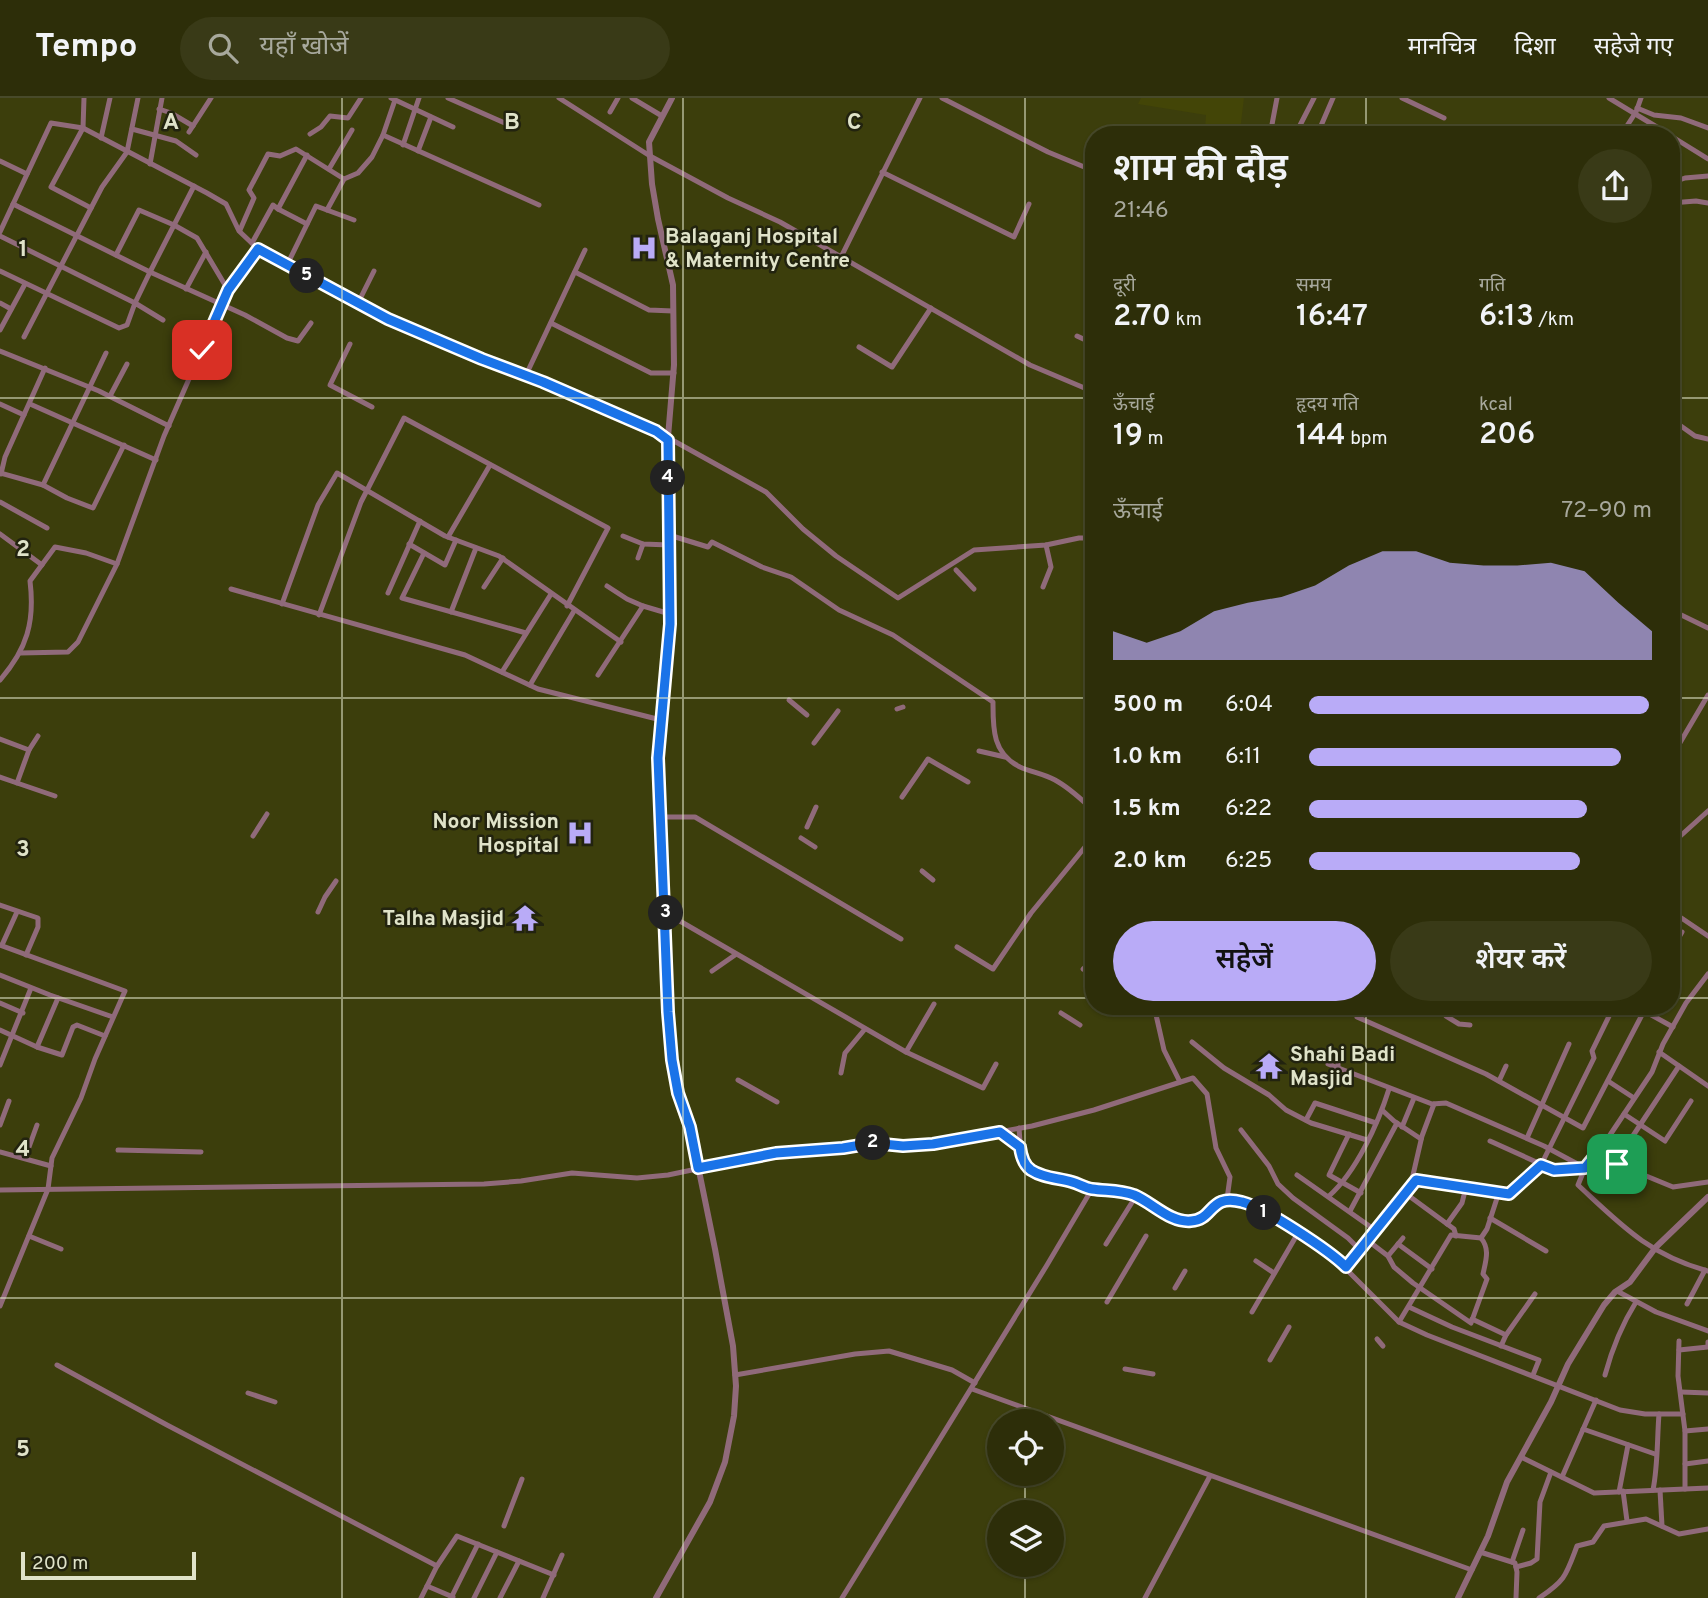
<!DOCTYPE html>
<html lang="hi">
<meta charset="utf-8">
<style>
body{margin:0;font-family:Overpass,"Noto Sans Devanagari",sans-serif;background:#393a17;color:#f1f3f6;height:100vh;display:flex;flex-direction:column;font-size:26px;white-space:nowrap}
*{box-sizing:border-box;margin:0}
p{font-size:23px;color:#a7a89c}
.icon{flex:none;width:38px;height:38px;fill:none;stroke:currentColor;stroke-width:2;stroke-linecap:round;stroke-linejoin:round}
.map{position:relative;flex:1;overflow:hidden}
.sheet{position:absolute;left:1085px;top:28px;width:595px;height:889px;display:flex;flex-direction:column;background:#2d2e09;border-radius:28px;box-shadow:0 2px 5px #0004,0 0 0 2px #484a2a}
.sheet>*{flex:none}
.fabs{position:absolute;left:987px;top:1311px;display:grid;gap:14px}
.fabs a{display:grid;place-items:center;width:77px;height:77px;border-radius:50%;background:#2d2e09;box-shadow:0 2px 5px #0004,0 0 0 2px #484a2a;font-size:35px}
.scale{position:absolute;left:21px;bottom:18px;width:175px;box-sizing:border-box;padding-left:7px;border:4px solid #e0e3c9;border-top:0;font-size:19px;line-height:24px;white-space:nowrap;color:#e0e3c9;-webkit-text-stroke:5px #22230f;paint-order:stroke}
.pin{position:absolute;display:grid;place-items:center;width:60px;height:60px;color:#fff;margin:-30px;border-radius:14px;box-shadow:0 4px 10px #0006}
.km{position:absolute;width:35px;height:35px;margin:-18px;border-radius:50%;background:#222;color:#fff;font-size:19px;line-height:35px;text-align:center}
.round{display:grid;place-items:center;flex:none;width:74px;height:74px;border-radius:37px;background:#393a17}
.summary{display:flex;align-items:center;justify-content:space-between;height:119px;padding:0 28px}
h1{font-size:38px;font-weight:600;line-height:52px}
.metrics{display:grid;grid-template-columns:repeat(3,1fr);gap:10px;height:119px;padding:7px 28px}
.metrics div{display:grid;align-content:center}
.metrics b{font-size:30px;font-weight:600}
.metrics small{font-size:19px;font-weight:400}
.metrics p{font-size:19px}
.chart{height:196px;padding:14px 28px}
.chart p{display:flex;justify-content:space-between}
.chart svg{width:100%;height:126px;margin-top:7px;fill:#b9abf7;opacity:.7}
.primary-button{display:flex;gap:14px;margin-top:auto;padding:14px 28px}
.primary-button a{flex:1;height:80px;border-radius:42px;background:#b9abf7;color:#111;font-size:28px;font-weight:600;line-height:80px;text-align:center}
.primary-button a+a{background:#393a17;color:#f1f3f6}
ul{padding:0 28px;list-style:none;font-size:23px}
li{display:grid;grid-template-columns:112px 84px 1fr;align-items:center;height:52px}
li i{height:18px;border-radius:9px;background:#b9abf7}
header{display:flex;align-items:center;gap:42px;box-sizing:border-box;height:98px;padding:0 35px;background:#2d2e09;border-bottom:2px solid #484a2a}
header strong{font-size:33px}
nav{display:flex;gap:38px;margin-inline-start:auto;font-size:24px}
.search{width:490px;height:63px;background:#393a17;display:flex;align-items:center;gap:18px;box-sizing:border-box;padding:0 24px;border-radius:38px;color:#a7a89c;font-size:26px}
.map>svg:first-child{display:block}
</style>
<header>
<strong>Tempo</strong>
<div class="search"><svg class="icon" aria-label="search" viewBox="0 0 24 24"><circle cx="10" cy="10" r="6"/><path d="M15 15l6 6"/></svg>यहाँ खोजें</div>
<nav><a>मानचित्र</a><a>दिशा</a><a>सहेजे गए</a></nav>
</header>
<div class="map">
<svg width="1708" height="1500" viewBox="0 0 1708 1500">
<rect width="100%" height="100%" fill="#3c3e0c"/>
<polygon fill="#434507" points="1141,0 1244,0 1240,33 1205,30 1206,17 1138,6"/>
<g fill="none" stroke-linecap="round" stroke-linejoin="round">
<g stroke="#906a7a" stroke-width="5">
<polyline points="84,0 83,30 51,89 91,110"/>
<polyline points="391,0 453,29"/>
<polyline points="448,0 507,26"/>
<polyline points="559,0 650,58 728,100 780,124 1030,267 1094,294"/>
<polyline points="632,0 662,18"/>
<polyline points="942,0 1048,54 1094,73"/>
<polyline points="1402,0 1444,20"/>
<polyline points="1609,0 1670,37"/>
<polyline points="1637,10 1654,17 1681,20 1708,30"/>
<polyline points="159,11 171,15 193,28"/>
<polyline points="610,14 618,0"/>
<polyline points="132,31 176,43 196,57"/>
<polyline points="189,34 211,0"/>
<polyline points="310,36 321,29 330,18 348,20 361,0"/>
<polyline points="383,37 539,107"/>
<polyline points="1270,37 1277,0"/>
<polyline points="1295,37 1314,0"/>
<polyline points="1317,37 1333,0"/>
<polyline points="1621,37 1636,14 1641,0"/>
<polyline points="1671,38 1708,61"/>
<polyline points="101,40 110,0"/>
<polyline points="403,47 419,0"/>
<polyline points="418,53 431,19"/>
<polyline points="0,63 27,76"/>
<polyline points="150,66 162,0"/>
<polyline points="329,71 352,32"/>
<polyline points="882,74 1014,139 1029,106"/>
<polyline points="1671,85 1685,80 1708,78"/>
<polyline points="1671,105 1696,103 1708,105"/>
<polyline points="13,106 150,174 194,88"/>
<polyline points="278,111 307,126"/>
<polyline points="327,112 344,81 358,75 372,59 383,37 395,2"/>
<polyline points="1671,119 1680,104"/>
<polyline points="240,132 254,100 249,92 268,56 280,58 296,51 344,81"/>
<polyline points="0,134 51,25 83,30 207,95 226,106 239,133 258,151 388,221 482,261 543,284 656,333 766,394 803,431 836,458 898,500 974,452 1046,447 1079,440 1094,440"/>
<polyline points="0,138 135,205 150,174 245,217 287,240 298,243 311,225"/>
<polyline points="252,145 273,107 278,111 307,57"/>
<polyline points="116,157 139,112 174,127 197,140 228,192"/>
<polyline points="841,159 920,0"/>
<polyline points="287,167 316,108 354,122"/>
<polyline points="0,173 119,230 127,227 135,205 163,222"/>
<polyline points="575,174 649,212 673,213"/>
<polyline points="186,191 206,154"/>
<polyline points="0,205 11,211"/>
<polyline points="358,205 374,173"/>
<polyline points="551,225 651,275 674,275"/>
<polyline points="0,232 25,186"/>
<polyline points="1077,238 1094,246"/>
<polyline points="24,239 102,89 127,54 138,0"/>
<polyline points="350,246 330,287 372,309"/>
<polyline points="859,249 892,269 931,210"/>
<polyline points="0,253 99,293 169,328"/>
<polyline points="526,277 585,152"/>
<polyline points="110,298 127,266"/>
<polyline points="0,306 24,317"/>
<polyline points="30,306 156,362"/>
<polyline points="1671,321 1695,338 1708,341"/>
<polyline points="0,375 43,387 67,400 93,410 124,347"/>
<polyline points="1,376 5,359 45,270"/>
<polyline points="43,387 106,255"/>
<polyline points="0,404 47,430"/>
<polyline points="0,436 42,467"/>
<path d="M 669,437 L 708,449 L 712,444 L 762,469 L 791,479 L 839,512 L 893,537 L 993,604 C 993,630 992,655 1020,669 C 1031,674 1044,676 1055,682 C 1070,690 1082,702 1094,713"/>
<polyline points="623,438 643,446 669,447"/>
<polyline points="448,439 490,367"/>
<polyline points="409,446 445,467 456,442"/>
<polyline points="424,455 402,500 526,535"/>
<polyline points="638,460 643,446"/>
<polyline points="956,472 974,491"/>
<polyline points="607,488 627,501 643,508"/>
<polyline points="484,489 503,460"/>
<polyline points="1043,489 1051,469 1046,447"/>
<polyline points="231,491 465,557 538,591 661,622"/>
<polyline points="388,495 420,423"/>
<polyline points="282,506 318,407 337,375 445,438 499,458 621,544"/>
<polyline points="1671,512 1708,530"/>
<polyline points="451,514 476,450"/>
<polyline points="319,517 361,404 404,320 608,430 567,508"/>
<polyline points="20,555 68,554 78,544 117,466 164,338 228,192 258,151"/>
<polyline points="502,574 551,496"/>
<polyline points="598,577 643,508 670,516"/>
<path d="M 0,582 C 27,551 35,524 30,483 L 55,449 L 86,455 L 117,466"/>
<polyline points="530,587 574,513"/>
<polyline points="789,602 807,617"/>
<polyline points="897,611 903,609"/>
<polyline points="0,641 29,652"/>
<polyline points="814,645 838,613"/>
<polyline points="979,653 1005,659"/>
<polyline points="1671,660 1708,597"/>
<polyline points="0,679 17,685 29,652 38,638"/>
<polyline points="17,685 55,698"/>
<polyline points="902,699 928,661 968,684"/>
<polyline points="660,719 695,719 901,841"/>
<polyline points="807,729 816,709"/>
<polyline points="253,738 267,716"/>
<polyline points="801,740 815,749"/>
<polyline points="922,773 933,782"/>
<polyline points="1671,774 1677,741 1708,713"/>
<polyline points="0,807 38,820 38,829 26,857"/>
<polyline points="1671,813 1708,838"/>
<polyline points="318,814 325,799 336,783"/>
<polyline points="666,815 906,954 983,990 996,966"/>
<polyline points="0,847 125,893 95,961 81,1000 52,1060 48,1091 0,1208"/>
<polyline points="2,847 17,814"/>
<polyline points="957,849 993,871 1031,815 1094,738"/>
<polyline points="1671,853 1682,834"/>
<polyline points="1083,871 1094,861"/>
<polyline points="712,873 735,857"/>
<path d="M 1708,876 L 1686,905 L 1663,946 L 1652,974 L 1592,1064 L 1585,1070 L 1578,1087 C 1621,1127 1649,1157 1708,1173"/>
<polyline points="0,877 50,897 113,919"/>
<polyline points="1671,882 1676,884"/>
<polyline points="0,905 23,915"/>
<polyline points="1154,908 1164,952 1180,984"/>
<polyline points="1635,908 1673,929"/>
<polyline points="1061,915 1080,927"/>
<polyline points="1446,918 1459,926 1470,927"/>
<polyline points="1357,919 1486,976 1583,1030 1644,913"/>
<polyline points="0,932 37,949 62,957 73,929 77,927 105,938"/>
<polyline points="1192,944 1224,970 1269,997 1286,1012 1311,1025 1367,1042"/>
<polyline points="37,949 58,900"/>
<polyline points="906,954 934,906"/>
<polyline points="1659,954 1708,988"/>
<polyline points="1328,966 1432,1006 1446,1005 1544,1048 1585,1070"/>
<polyline points="0,967 31,890"/>
<polyline points="1338,970 1338,959 1341,954"/>
<polyline points="841,975 845,955 865,931"/>
<polyline points="738,982 777,1004"/>
<polyline points="1499,983 1506,968"/>
<polyline points="1608,983 1634,1000"/>
<polyline points="1382,1012 1394,1023 1421,1041"/>
<polyline points="1624,1016 1665,1043 1691,1003"/>
<polyline points="1306,1022 1315,1005 1376,1025"/>
<polyline points="0,1027 9,1003"/>
<polyline points="1402,1029 1414,1000"/>
<polyline points="1019,1030 1021,1057 1028,1070 1042,1077 1092,1091 1114,1091 1136,1098 1176,1122 1198,1122 1218,1104 1227,1101 1245,1104 1329,1154 1399,1224 1427,1237 1620,1312 1645,1316 1683,1316"/>
<polyline points="1241,1032 1269,1068 1278,1086 1293,1100 1348,1140 1360,1152"/>
<polyline points="1000,1034 1020,1048"/>
<polyline points="1349,1036 1329,1077 1361,1095"/>
<polyline points="1527,1040 1569,946"/>
<polyline points="1490,1043 1554,1072 1585,1070"/>
<polyline points="118,1052 201,1054"/>
<polyline points="0,1054 51,1068"/>
<polyline points="1598,1054 1617,1066 1673,1089 1708,1084"/>
<polyline points="25,1060 37,1027"/>
<polyline points="1615,1065 1679,968"/>
<polyline points="1297,1077 1375,1132"/>
<polyline points="1416,1082 1413,1077 1422,1038 1434,1006"/>
<polyline points="0,1092 484,1086 521,1083 572,1075 637,1080 668,1077 764,1057 810,1051 843,1050 873,1045 903,1047 933,1046 1032,1028 1094,1012 1193,980 1207,996 1216,1050 1230,1079 1227,1101"/>
<polyline points="1405,1095 1454,1131 1456,1138"/>
<path d="M 1329,1098 C 1356,1074 1378,1026 1389,991"/>
<polyline points="1350,1113 1397,1025"/>
<polyline points="1490,1120 1546,1153"/>
<polyline points="1447,1126 1462,1105 1466,1089"/>
<polyline points="29,1138 61,1151"/>
<polyline points="1481,1140 1487,1131 1499,1094"/>
<path d="M 1367,1142 L 1388,1158 L 1394,1169 L 1413,1185 L 1471,1225 L 1487,1181 L 1483,1176 C 1486,1162 1490,1151 1481,1140"/>
<polyline points="1106,1146 1136,1098"/>
<polyline points="1398,1146 1432,1171"/>
<polyline points="1388,1158 1403,1140"/>
<polyline points="1256,1163 1274,1175"/>
<polyline points="1346,1169 1416,1082 1509,1096 1541,1067 1594,960 1592,953 1614,908"/>
<polyline points="1175,1190 1185,1173"/>
<polyline points="1617,1193 1656,1214 1708,1233"/>
<polyline points="1107,1204 1146,1138"/>
<polyline points="1687,1206 1705,1172"/>
<polyline points="1409,1209 1452,1229 1539,1262 1533,1277"/>
<polyline points="1252,1214 1298,1135"/>
<polyline points="1472,1221 1506,1237"/>
<polyline points="1399,1224 1451,1137 1481,1140"/>
<polyline points="1377,1241 1383,1248"/>
<polyline points="1679,1243 1678,1278 1685,1333 1685,1391"/>
<polyline points="1501,1248 1506,1237 1535,1196"/>
<polyline points="1679,1252 1708,1249 1708,1244"/>
<polyline points="1270,1262 1289,1229"/>
<polyline points="57,1267 167,1327 437,1468"/>
<polyline points="1125,1271 1153,1276"/>
<polyline points="735,1277 855,1256 889,1253 952,1272 975,1285"/>
<path d="M 1605,1277 C 1612,1251 1621,1228 1636,1204"/>
<polyline points="972,1291 1472,1472"/>
<polyline points="1681,1294 1708,1295"/>
<polyline points="248,1295 275,1304"/>
<polyline points="1583,1331 1655,1356"/>
<polyline points="1685,1333 1708,1331"/>
<polyline points="1521,1359 1594,1395 1708,1390"/>
<polyline points="1685,1366 1708,1363"/>
<polyline points="1562,1379 1596,1302"/>
<path d="M 1653,1392 C 1658,1367 1657,1341 1659,1316"/>
<polyline points="1660,1392 1662,1428"/>
<polyline points="1623,1393 1627,1423"/>
<polyline points="1619,1394 1628,1347"/>
<polyline points="504,1428 522,1381"/>
<polyline points="1480,1454 1515,1465 1517,1474 1516,1500"/>
<polyline points="1512,1464 1523,1432"/>
<polyline points="1516,1469 1531,1465 1537,1461 1540,1404 1551,1374"/>
<polyline points="427,1488 453,1499"/>
<polyline points="421,1500 437,1468 457,1438 554,1477"/>
<polyline points="451,1500 478,1446"/>
<polyline points="474,1500 497,1454"/>
<polyline points="500,1500 519,1463"/>
<polyline points="543,1500 562,1457"/>
<polyline points="842,1500 1047,1167 1092,1091"/>
<polyline points="1145,1500 1210,1378"/>
<path d="M 1539,1500 C 1566,1482 1566,1477 1577,1448 L 1593,1444 L 1604,1428 L 1646,1421 L 1679,1436 L 1708,1431"/>
</g>
<g stroke="#906a7a" stroke-width="6">
<polyline points="656,1500 710,1404 725,1364 734,1318 736,1288 733,1248 715,1151 690,1029 678,995 672,962 668,914 658,660 670,526 667,351 674,267 673,187 658,121 652,86 649,44 672,0"/>
<polyline points="1458,1500 1488,1438 1507,1384 1551,1304 1568,1266 1604,1207 1615,1194 1630,1184 1656,1149 1708,1099"/>
</g>
</g>
<g fill="none" stroke-linecap="round" stroke-linejoin="round">
<defs>
<path id="route" d="M 202,252 L 228,192 L 258,151 L 388,221 L 482,261 L 543,284 L 656,333 L 668,342 L 670,526 L 658,660 L 668,914 L 672,962 L 678,995 L 690,1029 L 698,1070 L 776,1055 L 843,1050 L 873,1045 L 903,1048 L 933,1046 L 1000,1034 L 1020,1049 C 1021,1057 1024,1067 1031,1072 C 1043,1080 1058,1080 1072,1084 C 1079,1086 1085,1090 1092,1091 C 1107,1093 1120,1092 1134,1097 C 1153,1105 1170,1125 1191,1123 C 1214,1122 1209,1095 1242,1104 C 1264,1109 1330,1153 1346,1169 L 1416,1082 L 1509,1096 L 1541,1067 L 1554,1072 L 1585,1070 L 1598,1054 L 1617,1066"/>
</defs>
<use href="#route" stroke="#fff" stroke-width="14"/>
<use href="#route" stroke="#1a73e8" stroke-width="9"/>
</g>
<path fill="none" stroke="#e0e3c9" stroke-width="2" stroke-opacity="0.55" d="M 342,0 L 342,1500M 683,0 L 683,1500M 1025,0 L 1025,1323M 1366,0 L 1366,37M 0,300 L 1094,300M 1671,300 L 1708,300M 0,600 L 1094,600M 1671,600 L 1708,600M 0,900 L 1094,900M 1671,900 L 1708,900M 1366,908 L 1366,1500M 0,1200 L 1708,1200M 1025,1376 L 1025,1414M 1025,1466 L 1025,1500"/>
<defs>
<symbol id="hospital-bare" viewBox="-9 -9 18 18"><path d="M-5-5h3v3.5h4V-5h3V5h-3V1.5h-4V5h-3Z" fill="#b9abf7" stroke="#22230f" stroke-width="2.5" paint-order="stroke"/></symbol>
<symbol id="temple-bare" viewBox="-9 -9 18 18"><path d="M0-6L5-2H3V0L6.5 2.5H4V6H1.5V3h-3V6H-4V2.5H-6.5L-3 0V-2H-5Z" fill="#b9abf7" stroke="#22230f" stroke-width="2.5" paint-order="stroke"/></symbol>
</defs>
<g fill-rule="evenodd">
<use href="#hospital-bare" x="625" y="131" width="38" height="38"/>
<use href="#hospital-bare" x="561" y="716" width="38" height="38"/>
<use href="#temple-bare" x="506" y="801" width="38" height="38"/>
<use href="#temple-bare" x="1250" y="949" width="38" height="38"/>
</g>
<g text-anchor="middle" stroke-width="5" stroke-linejoin="round" paint-order="stroke">
<g font-size="21" font-weight="bold" fill="#e0e3c9" stroke="#22230f" text-anchor="start">
<text x="665" y="145">Balaganj Hospital<tspan x="665" dy="24">&amp; Maternity Centre</tspan></text>
<text x="559" y="730" text-anchor="end">Noor Mission<tspan x="559" dy="24">Hospital</tspan></text>
<text x="504" y="827" text-anchor="end">Talha Masjid</text>
<text x="1290" y="963">Shahi Badi<tspan x="1290" dy="24">Masjid</tspan></text>
</g>
</g>
<g font-size="23" text-anchor="middle" font-weight="bold" fill="#e0e3c9" stroke="#22230f" stroke-width="5" stroke-linejoin="round" paint-order="stroke">
<text x="171" y="31">A</text>
<text x="512" y="31">B</text>
<text x="854" y="31">C</text>
<text x="23" y="158">1</text>
<text x="23" y="458">2</text>
<text x="23" y="758">3</text>
<text x="23" y="1058">4</text>
<text x="23" y="1358">5</text>
</g>
</svg>
<div class="fabs">
<a><svg class="icon" aria-label="locate" viewBox="0 0 24 24"><circle cx="12" cy="12" r="6"/><path d="M12 2v4M12 18v4M2 12h4M18 12h4"/></svg></a>
<a><svg class="icon" aria-label="layers" viewBox="0 0 24 24"><path d="M12 4l9 5-9 5-9-5zM3 14l9 5 9-5"/></svg></a>
</div>
<div class="scale">200 m</div>
<div class="pin" style="left:1617px;top:1066px;background:#1e9e55"><svg class="icon" aria-label="arrive" viewBox="0 0 24 24"><path d="M6 21V4h12l-3 4 3 4H6"/></svg></div>
<div class="pin" style="left:202px;top:252px;background:#d93025"><svg class="icon" aria-label="check" viewBox="0 0 24 24"><path d="M5 12l5 5 9-10"/></svg></div>
<b class="km" style="left:1264px;top:1115px">1</b>
<b class="km" style="left:873px;top:1045px">2</b>
<b class="km" style="left:666px;top:815px">3</b>
<b class="km" style="left:668px;top:380px">4</b>
<b class="km" style="left:307px;top:178px">5</b>
<section class="sheet">
<div class="summary"><div><h1>शाम की दौड़</h1><p>21:46</p></div><a class="round"><svg class="icon" aria-label="share" viewBox="0 0 24 24"><path d="M12 15V3M7 8l5-5 5 5M5 13v7h14v-7"/></svg></a></div>
<div class="metrics">
<div><p>दूरी</p><b>2.70<small> km</small></b></div>
<div><p>समय</p><b>16:47</b></div>
<div><p>गति</p><b>6:13<small> /km</small></b></div>
</div>
<div class="metrics">
<div><p>ऊँचाई</p><b>19<small> m</small></b></div>
<div><p>हृदय गति</p><b>144<small> bpm</small></b></div>
<div><p>kcal</p><b>206</b></div>
</div>
<div class="chart"><p><span>ऊँचाई</span>72–90 m</p>
<svg viewBox="0 0 160 44" preserveAspectRatio="none"><path d="M0 44V34L10 38L20 34L30 27L40 24L50 22L60 18L70 11L80 6L90 6L100 10L110 11L120 11L130 10L140 13L150 24L160 34V44z"/></svg>
</div>
<ul>
<li><b>500 m</b>6:04<i style="width:99%"></i></li>
<li><b>1.0 km</b>6:11<i style="width:91%"></i></li>
<li><b>1.5 km</b>6:22<i style="width:81%"></i></li>
<li><b>2.0 km</b>6:25<i style="width:79%"></i></li>
</ul>
<div class="primary-button"><a>सहेजें</a><a>शेयर करें</a></div>
</section>
</div>
